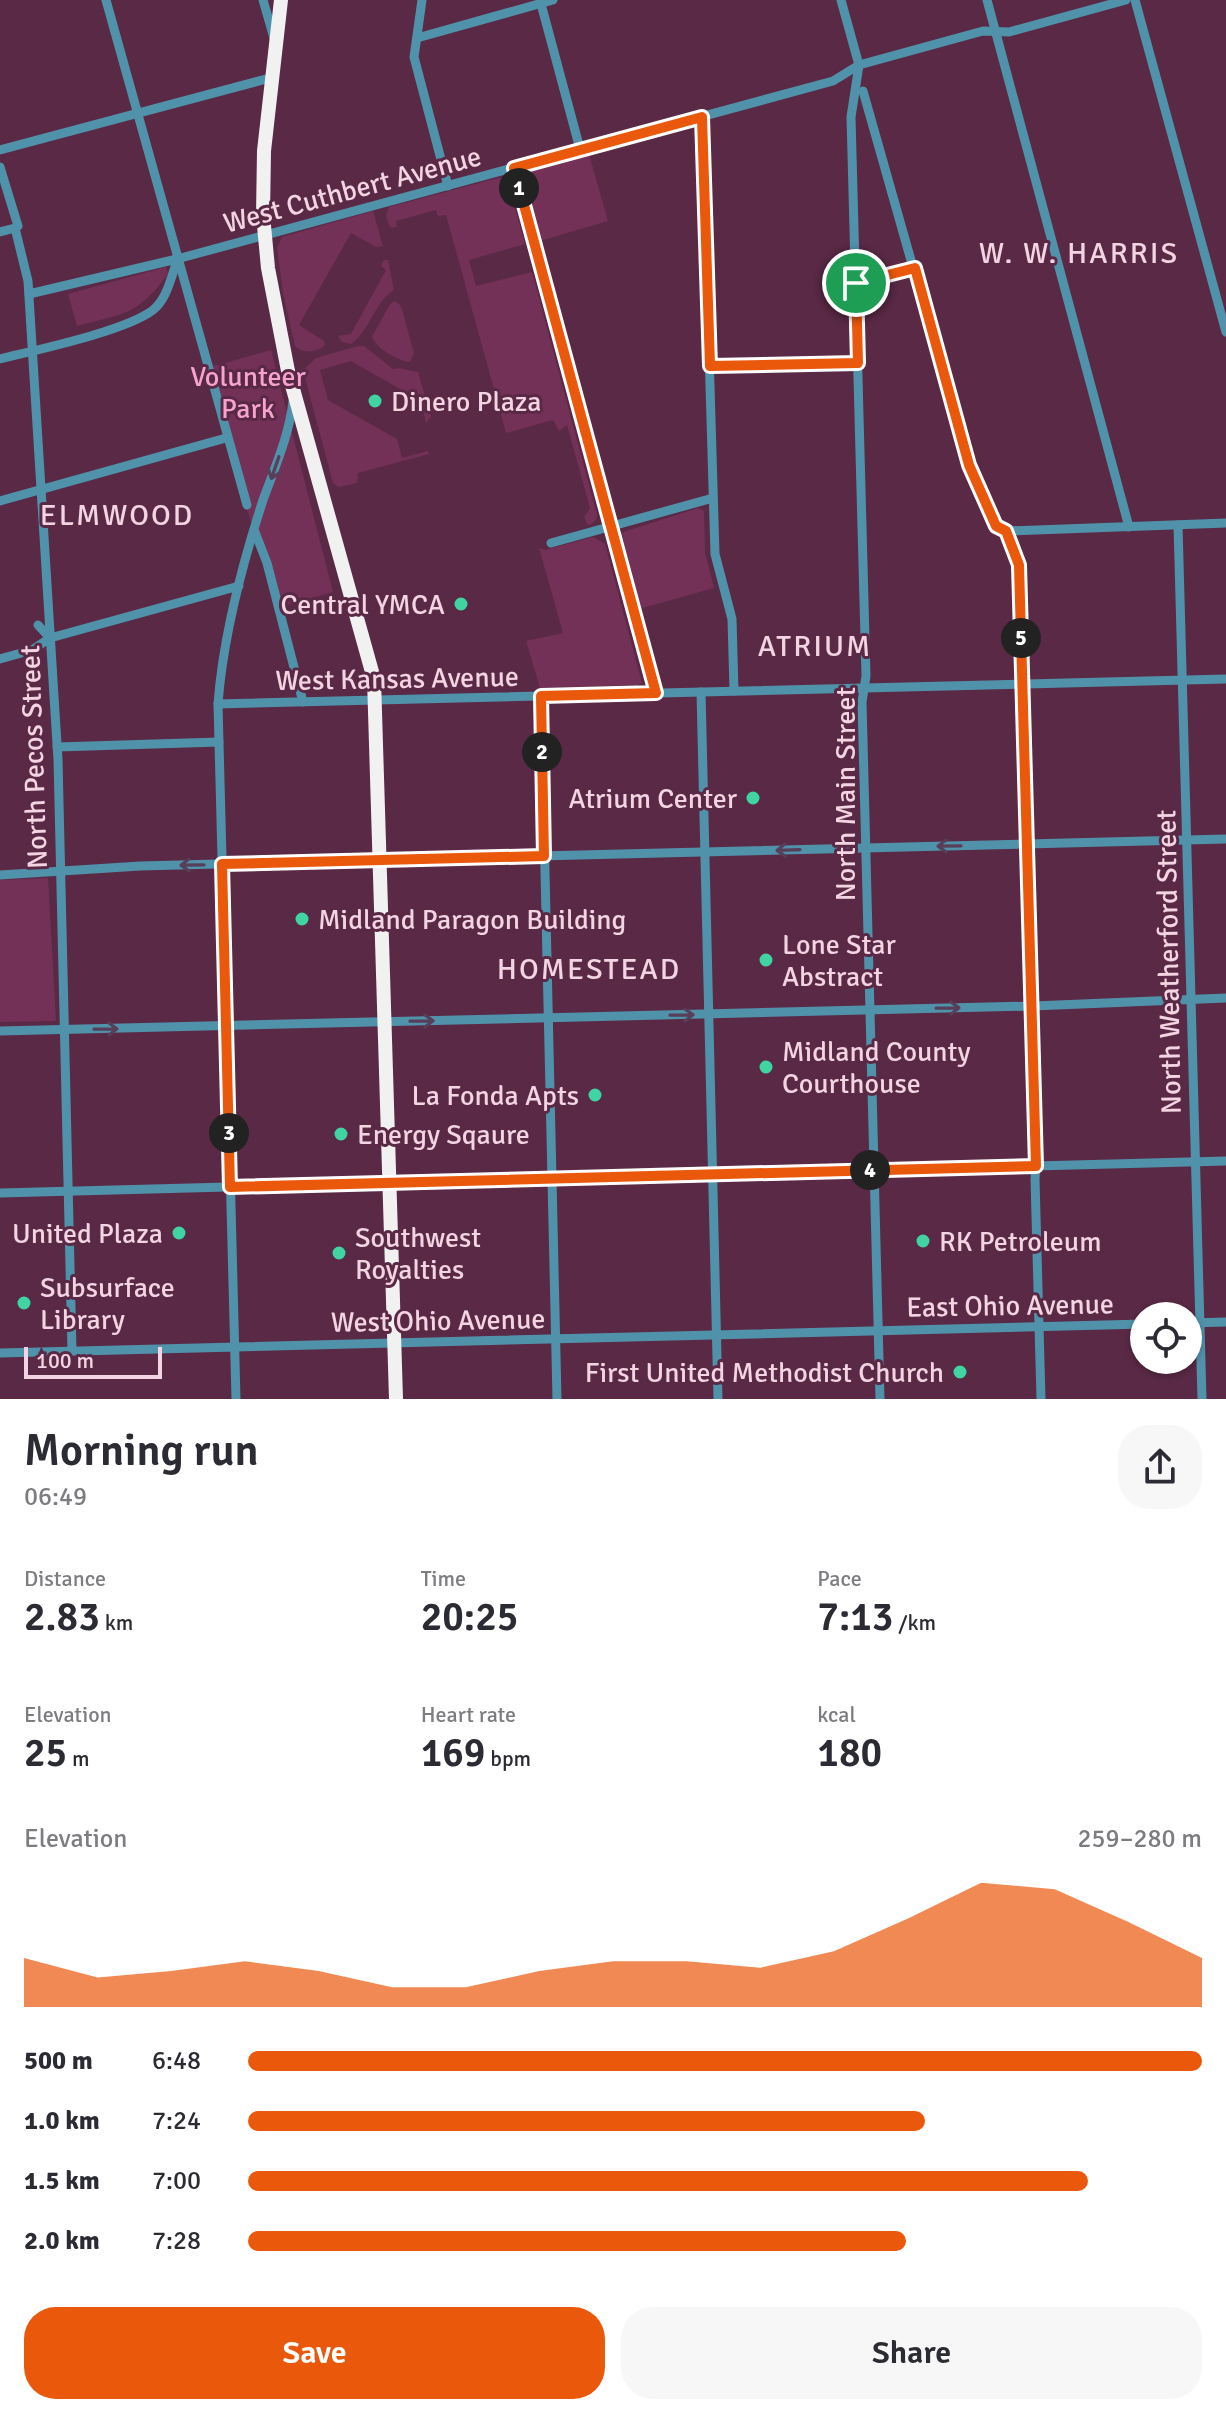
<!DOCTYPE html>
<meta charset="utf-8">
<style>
body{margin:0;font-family:Signika,sans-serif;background:#f7f7f7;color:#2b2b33;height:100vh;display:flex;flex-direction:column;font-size:30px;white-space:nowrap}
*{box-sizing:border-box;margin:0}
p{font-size:26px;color:#7c7c81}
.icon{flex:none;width:44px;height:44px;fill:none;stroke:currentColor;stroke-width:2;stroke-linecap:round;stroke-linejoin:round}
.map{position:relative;height:1399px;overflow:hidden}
.side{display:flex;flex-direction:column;background:#fff;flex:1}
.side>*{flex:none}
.controls{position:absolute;left:1130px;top:1302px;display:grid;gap:16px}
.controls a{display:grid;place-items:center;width:72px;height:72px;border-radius:50%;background:#fff;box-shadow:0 2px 6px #0004;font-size:40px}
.scale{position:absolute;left:24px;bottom:20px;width:138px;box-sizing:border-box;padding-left:8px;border:4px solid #f3d4e3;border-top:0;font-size:22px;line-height:28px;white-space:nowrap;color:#f3d4e3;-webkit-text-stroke:6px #592945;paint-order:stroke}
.pin{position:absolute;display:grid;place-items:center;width:68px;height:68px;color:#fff;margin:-34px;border:4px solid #fff;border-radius:50%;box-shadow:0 2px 8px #0007}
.km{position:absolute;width:40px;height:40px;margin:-20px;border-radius:50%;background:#222;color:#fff;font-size:22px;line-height:40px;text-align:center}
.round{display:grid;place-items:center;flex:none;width:84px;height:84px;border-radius:32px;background:#f7f7f7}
.headline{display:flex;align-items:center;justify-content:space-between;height:136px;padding:0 24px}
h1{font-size:44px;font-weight:600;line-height:60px}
.metrics{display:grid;grid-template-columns:repeat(3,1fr);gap:12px;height:136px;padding:8px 24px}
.metrics div{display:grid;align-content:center}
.metrics b{font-size:40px;font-weight:600}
.metrics small{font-size:22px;font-weight:400}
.metrics p{font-size:22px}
.chart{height:224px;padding:16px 24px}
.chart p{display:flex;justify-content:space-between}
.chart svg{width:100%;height:144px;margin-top:8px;fill:#ea580c;opacity:.7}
.button{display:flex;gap:16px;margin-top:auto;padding:16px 24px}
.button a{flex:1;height:92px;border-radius:32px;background:#ea580c;color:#fff;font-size:32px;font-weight:600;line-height:92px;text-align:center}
.button a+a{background:#f7f7f7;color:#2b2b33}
ul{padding:0 24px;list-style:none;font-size:26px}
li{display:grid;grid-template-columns:128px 96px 1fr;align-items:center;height:60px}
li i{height:20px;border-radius:10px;background:#ea580c}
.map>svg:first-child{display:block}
</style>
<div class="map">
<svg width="1226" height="1399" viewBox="0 0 1226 1399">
<rect width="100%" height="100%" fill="#592945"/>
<g fill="#733158">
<polygon points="589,154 608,221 540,241 523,174"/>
<polygon points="498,178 505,179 508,183 525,244 469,260 476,286 532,272 597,515 596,520 590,525 587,524 584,517 590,508 567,425 559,431 553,420 506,433 446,215 438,216 436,210 396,221 397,226 393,228 389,226 386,215 389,207"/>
<path d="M 373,211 L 383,246 L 376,247 L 351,233 L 299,325 L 324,341 L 325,345 C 317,353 303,354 295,346 L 283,293 L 277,248 L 282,237 Z"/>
<path d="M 384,260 L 388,260 L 394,290 C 374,302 371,330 351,344 L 342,342 L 338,336 L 351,334 L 386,270 L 381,266 Z"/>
<path d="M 166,267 L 168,274 C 137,316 125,313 77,326 L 68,294 Z"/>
<path d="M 395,301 L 401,306 L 414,353 L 410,362 C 398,361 377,349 372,337 L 390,304 Z"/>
<polygon points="358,346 364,346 393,369 398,368 418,372 431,416 426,423 421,401 351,361 320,370 328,400 397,439 402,458 428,451 429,454 358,473 357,483 339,487 333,483 303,370 316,358"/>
<polygon points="271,350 333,592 276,608 206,368"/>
<polygon points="698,508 704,511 705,553 714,588 639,609 620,533"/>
<polygon points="593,537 605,544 642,683 637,685 540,688 526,641 563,633 539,548 545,550"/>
<polygon points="48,878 56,1021 0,1022 0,880"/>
</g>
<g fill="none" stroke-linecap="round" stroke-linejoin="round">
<g stroke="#5192ab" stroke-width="9">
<polyline points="106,0 247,505"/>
<polyline points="263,0 274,38"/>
<polyline points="422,0 414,57 448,186"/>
<polyline points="540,0 580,149"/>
<polyline points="841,0 859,65 851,117 866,676 862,702 880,1399"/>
<polyline points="987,0 1129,527"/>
<polyline points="1135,0 1226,332"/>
<polyline points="417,38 553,0"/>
<polyline points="863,91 969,465 996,526 1006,531 1019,565 1037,1147 1035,1179 1041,1399"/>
<polyline points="702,117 715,554 732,619 734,691"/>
<polyline points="0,150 270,78"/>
<polyline points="0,167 18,226 15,228 28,281 58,760 72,1351"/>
<polyline points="514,168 656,693"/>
<polyline points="0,232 15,228"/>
<polyline points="856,283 915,268"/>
<polyline points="29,294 177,259 833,81 859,65 983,31 1009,32 1126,0"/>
<path d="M 0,359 C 36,350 126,331 153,310 C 167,299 171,277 177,261"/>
<polyline points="710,366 858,363"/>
<polyline points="0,501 226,438"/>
<polyline points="1178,525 1202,1399"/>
<polyline points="1006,531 1226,523"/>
<polyline points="255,532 267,563 303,702"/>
<polyline points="551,543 713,498"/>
<polyline points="38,625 50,638 239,586"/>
<polyline points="0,659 32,650 50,638"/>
<polyline points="701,692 718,1399"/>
<polyline points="541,696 557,1399"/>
<polyline points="218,704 1226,679"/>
<polyline points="57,747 219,742"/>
<polyline points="0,875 140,866 1226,839"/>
<polyline points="0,1031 1033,1006 1226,998"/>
<polyline points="0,1193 1226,1161"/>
<polyline points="1188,1323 1226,1322"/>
<polyline points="0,1353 1144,1324"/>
<path d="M 236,1399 L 218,704 C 223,636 242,565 263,500 C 275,467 289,436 293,401"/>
</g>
<polyline stroke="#f1f1f1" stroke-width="14" points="281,0 264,151 263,215 268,268 288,371 374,679 396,1399"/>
</g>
<defs><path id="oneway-shaft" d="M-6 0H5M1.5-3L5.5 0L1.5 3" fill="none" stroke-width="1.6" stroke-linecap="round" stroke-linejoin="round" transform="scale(2)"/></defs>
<g stroke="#573e59">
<use href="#oneway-shaft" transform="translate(275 468) rotate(109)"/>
<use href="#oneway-shaft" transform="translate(949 846) rotate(179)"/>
<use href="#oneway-shaft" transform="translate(788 850) rotate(178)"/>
<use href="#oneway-shaft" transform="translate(192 865) rotate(179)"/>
<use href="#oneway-shaft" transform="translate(948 1008) rotate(-1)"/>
<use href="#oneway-shaft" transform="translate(682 1015) rotate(-1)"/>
<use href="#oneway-shaft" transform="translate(422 1021) rotate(-1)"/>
<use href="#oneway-shaft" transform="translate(106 1029) rotate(-1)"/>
</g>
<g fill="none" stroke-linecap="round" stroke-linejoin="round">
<defs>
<polygon id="route" points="702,117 710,366 858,363 856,283 915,268 969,465 996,526 1006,531 1019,565 1036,1166 230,1187 222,864 544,856 541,696 656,693 514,168"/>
</defs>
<use href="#route" stroke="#fff" stroke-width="16"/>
<use href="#route" stroke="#ea580c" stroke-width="10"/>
</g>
<g fill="#3fd4a2" stroke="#592945" stroke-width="3">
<circle cx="375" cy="401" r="8"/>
<circle cx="461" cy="604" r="8"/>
<circle cx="753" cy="798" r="8"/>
<circle cx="302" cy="919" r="8"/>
<circle cx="766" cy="960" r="8"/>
<circle cx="766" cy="1067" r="8"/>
<circle cx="595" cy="1095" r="8"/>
<circle cx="341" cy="1134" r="8"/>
<circle cx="179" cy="1233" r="8"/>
<circle cx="923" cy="1241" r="8"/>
<circle cx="339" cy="1253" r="8"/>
<circle cx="24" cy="1303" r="8"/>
<circle cx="960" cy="1372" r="8"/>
</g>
<g text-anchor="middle" stroke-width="6" stroke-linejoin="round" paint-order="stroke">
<g font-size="28" fill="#f3d4e3" stroke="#592945">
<text transform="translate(352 189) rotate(-15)" y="10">West Cuthbert Avenue</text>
<text transform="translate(397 678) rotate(-1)" y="10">West Kansas Avenue</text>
<text transform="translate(33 757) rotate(-92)" y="10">North Pecos Street</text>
<text transform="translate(845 794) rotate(-90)" y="10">North Main Street</text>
<text transform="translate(1168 962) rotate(-91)" y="10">North Weatherford Street</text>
<text transform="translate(1010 1305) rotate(-1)" y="10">East Ohio Avenue</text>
<text transform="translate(438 1320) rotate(-1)" y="10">West Ohio Avenue</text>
</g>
<g font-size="28" fill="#f6a3d0" stroke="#592945">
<text x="248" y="386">Volunteer<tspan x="248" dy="32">Park</tspan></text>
</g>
<g font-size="28" fill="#f3d4e3" stroke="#592945" text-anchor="start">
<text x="391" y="411">Dinero Plaza</text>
<text x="445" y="614" text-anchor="end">Central YMCA</text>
<text x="737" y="808" text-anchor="end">Atrium Center</text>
<text x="318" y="929">Midland Paragon Building</text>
<text x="782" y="954">Lone Star<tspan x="782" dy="32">Abstract</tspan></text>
<text x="782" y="1061">Midland County<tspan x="782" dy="32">Courthouse</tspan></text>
<text x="579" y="1105" text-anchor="end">La Fonda Apts</text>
<text x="357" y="1144">Energy Sqaure</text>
<text x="163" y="1243" text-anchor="end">United Plaza</text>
<text x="355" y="1247">Southwest<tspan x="355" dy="32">Royalties</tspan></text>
<text x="939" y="1251">RK Petroleum</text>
<text x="40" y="1297">Subsurface<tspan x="40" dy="32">Library</tspan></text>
<text x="944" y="1382" text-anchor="end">First United Methodist Church</text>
</g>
<g font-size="30" letter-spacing="2" fill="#f3d4e3" stroke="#592945">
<text x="1079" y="263">W. W. HARRIS</text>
<text x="117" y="525">ELMWOOD</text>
<text x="815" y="656">ATRIUM</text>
<text x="589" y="979">HOMESTEAD</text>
</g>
</g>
</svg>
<div class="controls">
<a><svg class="icon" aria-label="locate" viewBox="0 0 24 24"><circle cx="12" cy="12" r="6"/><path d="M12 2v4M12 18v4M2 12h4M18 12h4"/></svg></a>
</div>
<div class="scale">100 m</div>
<div class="pin" style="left:856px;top:283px;background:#1e9e55"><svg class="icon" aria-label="arrive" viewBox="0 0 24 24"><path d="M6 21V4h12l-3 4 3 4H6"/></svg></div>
<b class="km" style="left:519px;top:188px">1</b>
<b class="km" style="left:542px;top:752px">2</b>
<b class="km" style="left:229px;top:1133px">3</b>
<b class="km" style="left:870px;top:1170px">4</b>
<b class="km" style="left:1021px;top:638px">5</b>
</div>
<section class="side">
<div class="headline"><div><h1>Morning run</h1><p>06:49</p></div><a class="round"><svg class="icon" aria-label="share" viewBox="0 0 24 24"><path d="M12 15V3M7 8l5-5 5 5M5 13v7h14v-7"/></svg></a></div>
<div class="metrics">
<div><p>Distance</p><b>2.83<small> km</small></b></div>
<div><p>Time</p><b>20:25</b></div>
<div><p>Pace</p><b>7:13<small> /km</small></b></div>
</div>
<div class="metrics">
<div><p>Elevation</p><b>25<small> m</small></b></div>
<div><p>Heart rate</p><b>169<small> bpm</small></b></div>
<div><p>kcal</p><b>180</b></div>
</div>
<div class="chart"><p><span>Elevation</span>259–280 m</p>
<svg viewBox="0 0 160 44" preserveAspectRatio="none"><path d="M0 44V29L10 35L20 33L30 30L40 33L50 38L60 38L70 33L80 30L90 30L100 32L110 27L120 17L130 6L140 8L150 18L160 29V44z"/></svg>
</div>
<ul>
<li><b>500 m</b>6:48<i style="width:100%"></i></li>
<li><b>1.0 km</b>7:24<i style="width:71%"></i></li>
<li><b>1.5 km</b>7:00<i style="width:88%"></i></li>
<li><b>2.0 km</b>7:28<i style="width:69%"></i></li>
</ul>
<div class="button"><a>Save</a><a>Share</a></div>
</section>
